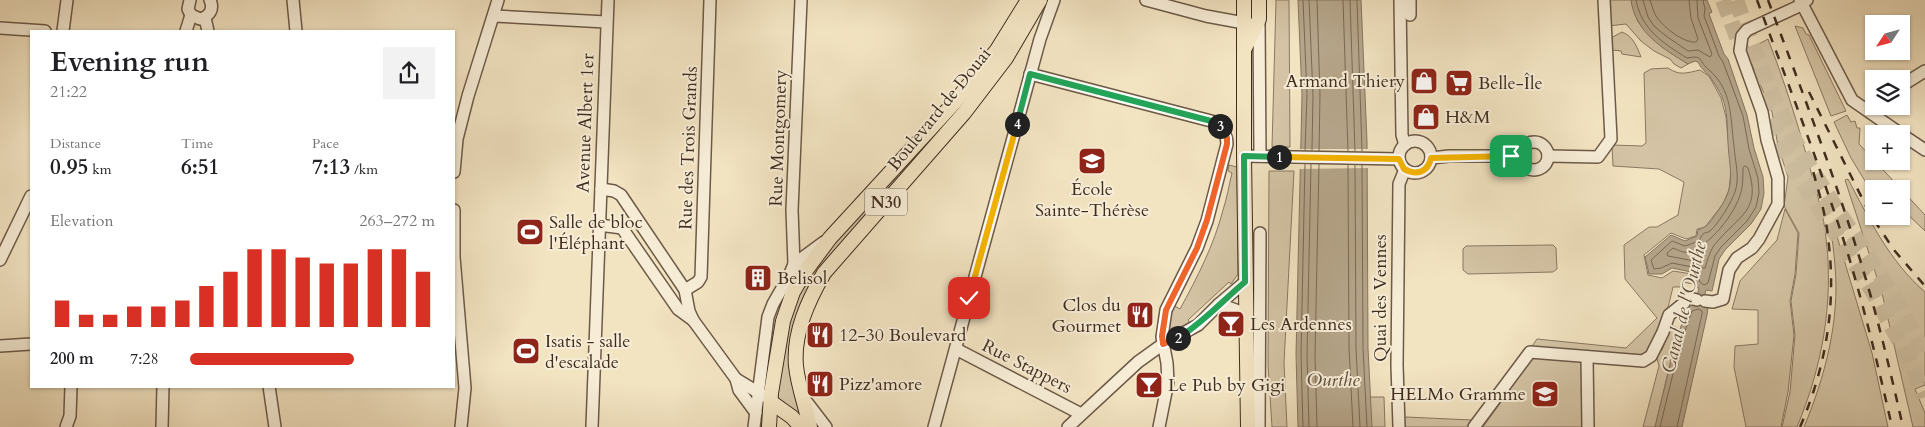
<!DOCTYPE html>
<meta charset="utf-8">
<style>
body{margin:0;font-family:Cardo,serif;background:#f2f2f2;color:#202124;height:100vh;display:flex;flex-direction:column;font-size:19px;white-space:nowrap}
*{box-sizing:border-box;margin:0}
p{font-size:16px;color:#757577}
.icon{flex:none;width:28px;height:28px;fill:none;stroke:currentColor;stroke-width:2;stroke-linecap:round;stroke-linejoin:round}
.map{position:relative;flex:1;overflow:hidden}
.details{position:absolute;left:30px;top:30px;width:425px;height:358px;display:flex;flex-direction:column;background:#fff;border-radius:0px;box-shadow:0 1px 4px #0004}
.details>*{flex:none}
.needle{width:32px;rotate:234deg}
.controls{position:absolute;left:1865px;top:15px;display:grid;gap:10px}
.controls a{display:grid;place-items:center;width:45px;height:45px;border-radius:0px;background:#fff;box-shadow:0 1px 4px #0004;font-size:25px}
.pin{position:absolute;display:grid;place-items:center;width:42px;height:42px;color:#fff;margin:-21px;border-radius:10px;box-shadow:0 2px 8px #0006}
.km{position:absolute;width:25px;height:25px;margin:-12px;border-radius:50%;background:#222;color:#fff;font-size:14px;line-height:25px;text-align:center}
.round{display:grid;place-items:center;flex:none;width:52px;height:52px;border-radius:0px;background:#f2f2f2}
.headline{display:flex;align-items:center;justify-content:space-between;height:85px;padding:0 20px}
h1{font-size:28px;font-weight:700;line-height:38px}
.stats{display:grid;grid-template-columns:repeat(3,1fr);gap:8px;height:85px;padding:5px 20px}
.stats div{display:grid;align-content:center}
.stats b{font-size:21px;font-weight:700}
.stats small{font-size:14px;font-weight:400}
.stats p{font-size:14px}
.chart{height:140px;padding:10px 20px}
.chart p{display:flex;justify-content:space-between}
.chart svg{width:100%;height:90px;margin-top:5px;stroke:#d93025;stroke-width:6}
ul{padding:0 20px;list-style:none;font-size:16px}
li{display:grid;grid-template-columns:80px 60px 1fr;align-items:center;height:38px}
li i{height:12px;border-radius:6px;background:#d93025}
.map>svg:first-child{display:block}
</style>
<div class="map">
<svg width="1925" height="427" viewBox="0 0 1925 427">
<rect width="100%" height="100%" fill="#f2e3c1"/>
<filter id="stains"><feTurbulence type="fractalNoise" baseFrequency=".004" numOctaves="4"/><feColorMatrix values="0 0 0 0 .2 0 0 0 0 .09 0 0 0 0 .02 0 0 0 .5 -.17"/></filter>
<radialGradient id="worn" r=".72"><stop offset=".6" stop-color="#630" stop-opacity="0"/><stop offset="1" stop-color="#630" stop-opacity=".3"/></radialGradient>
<g fill="#d4c4a5" stroke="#8a7862">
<polygon points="1276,0 1289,0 1290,147 1272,147"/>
<polygon points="1606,0 1631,0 1638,22 1670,52 1688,64 1681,68 1674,64 1670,59 1654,51 1641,41 1626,24 1608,26"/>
<polygon points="1795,26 1803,28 1806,34 1809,35 1846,111 1831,116"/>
<path d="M 1622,32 C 1633,36 1637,47 1641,57 L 1622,54 L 1621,51 L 1612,50 L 1611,38 Z"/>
<path d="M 1768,39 C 1785,83 1799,127 1811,172 C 1817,194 1824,216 1826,238 C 1834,303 1822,367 1797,427 L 1782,427 L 1790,392 L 1795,335 L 1791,301 L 1796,274 L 1799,233 L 1784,206 L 1788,177 L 1778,146 L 1772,112 L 1746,51 Z"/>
<path d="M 1668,68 C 1680,76 1686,73 1700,70 L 1709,76 L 1721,98 L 1726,117 L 1731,169 L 1729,190 L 1723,204 L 1705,227 L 1697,229 L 1696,236 L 1686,239 L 1671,233 L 1644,255 L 1648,275 L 1662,278 L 1673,271 L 1692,274 L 1693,284 L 1683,282 L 1680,287 L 1673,287 C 1668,309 1659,344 1642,358 L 1530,349 L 1537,339 L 1626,348 L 1657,318 L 1625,279 L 1624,245 L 1649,227 L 1657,227 L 1678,215 L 1684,182 L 1659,169 L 1613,166 L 1612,145 L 1642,146 L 1646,143 L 1644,73 L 1651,69 Z"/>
<polygon points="987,76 797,315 804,424 774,399 788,315 813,264"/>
<polygon points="1847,115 1851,122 1855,121 1857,128 1860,128 1859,144 1901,189 1874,189 1874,196 1851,158 1834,122"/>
<path d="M 1229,165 L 1237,167 L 1238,274 L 1231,284 L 1229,282 L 1188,320 L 1191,324 L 1168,335 L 1166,334 L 1173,305 L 1180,309 C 1197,278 1214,245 1223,210 C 1227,198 1229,185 1232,173 L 1228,171 Z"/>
<polygon points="1269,171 1294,171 1284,363 1287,427 1272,427 1268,365"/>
<path d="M 1848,179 C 1869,219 1890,262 1925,292 L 1925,385 L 1915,389 L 1925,413 L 1925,427 L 1913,427 L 1882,293 L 1845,180 Z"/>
<polygon points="1901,189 1925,215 1925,231 1901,208"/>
<polygon points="1785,209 1798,233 1795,274 1790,301 1794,335 1788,392 1781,427 1746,427 1734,367 1735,346 1758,344 1758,310 1732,309 1740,281 1777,240"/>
<path d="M 1833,223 L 1872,353 L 1888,427 L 1804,427 C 1825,377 1840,320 1835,266 C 1834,252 1832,238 1830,224 Z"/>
<polygon points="1553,245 1556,248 1557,269 1553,272 1468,274 1463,270 1463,249 1466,246"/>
<polygon points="1672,325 1681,330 1675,344 1655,427 1643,427 1659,366 1656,355 1662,350"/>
<polygon points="1534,356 1583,360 1583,427 1483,427"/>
<polygon points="1366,397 1384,397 1385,427 1367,427"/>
<polygon points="1406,417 1472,420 1467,427 1404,427 1404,418"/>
</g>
<g fill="#b5a58a" stroke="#86755f">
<polygon points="1298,0 1361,0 1367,141 1368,348 1372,427 1298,427 1296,354 1302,95"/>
<path d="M 1631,0 L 1707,0 L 1712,12 L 1709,14 L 1724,54 L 1728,59 L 1747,115 L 1754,148 L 1763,177 L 1764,193 L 1761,209 L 1751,224 L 1725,250 L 1719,259 L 1712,291 L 1706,290 L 1702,306 L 1708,307 L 1707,315 L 1682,427 L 1655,427 L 1675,344 L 1689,303 L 1695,304 L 1699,288 L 1694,287 L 1694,280 L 1691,272 L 1672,268 L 1662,274 L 1649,274 L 1645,257 L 1671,235 L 1685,241 L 1697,236 L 1698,230 C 1707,227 1710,223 1715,215 C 1737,186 1730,176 1728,143 C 1727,127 1728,111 1722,97 C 1719,91 1714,82 1710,77 C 1705,70 1703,72 1698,62 L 1695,61 L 1688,64 C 1663,49 1635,32 1631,0 Z"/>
</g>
<polygon fill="#f2e3c1" points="1298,149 1369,149 1369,168 1298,169"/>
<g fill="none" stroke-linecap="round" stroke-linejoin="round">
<g stroke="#7a6954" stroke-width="1">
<polyline points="1303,0 1307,95 1305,150"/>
<polyline points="1309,0 1313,95 1312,150"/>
<polyline points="1317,0 1320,95 1319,151"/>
<polyline points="1343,0 1348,151"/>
<polyline points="1350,0 1355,151"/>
<polyline points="1357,0 1362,151"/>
<path d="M 1636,0 C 1641,29 1664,44 1687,58 C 1705,55 1697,60 1708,69 C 1733,90 1730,117 1734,146 C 1735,161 1740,178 1735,192 C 1731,203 1719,223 1710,231 C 1708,233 1705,232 1703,234 C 1701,236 1701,238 1699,241 L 1685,246 L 1672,241 L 1651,260 L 1654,269 L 1661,268 L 1672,263 L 1692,267 L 1697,273 L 1700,282 L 1704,285 L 1708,283 L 1715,256 L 1721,247 L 1747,221 L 1756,207 L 1759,193 L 1758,178 L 1749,149 L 1743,116 L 1723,62 L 1719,56 L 1704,16 L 1705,9 L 1703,0"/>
<polyline points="1643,0 1648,17 1654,26 1666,36 1688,51 1698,50 1710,57 1712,54 1698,18 1697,0"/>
<path d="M 1650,0 C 1652,5 1653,11 1656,16 C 1663,27 1683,43 1696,42 L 1698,39 L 1691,18 L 1689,0"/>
<polyline points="1348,165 1349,348 1353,427"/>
<polyline points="1355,165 1356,348 1360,427"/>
<polyline points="1362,165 1363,348 1367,427"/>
<path d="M 1745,166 L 1748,168 C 1762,211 1739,215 1716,243 C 1710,250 1708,259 1705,268 L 1702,268 L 1694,261 L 1668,256 L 1667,253 L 1673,248 C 1678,250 1683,253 1688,252 C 1709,247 1736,213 1741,192 C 1743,185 1743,176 1743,168 Z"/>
<polyline points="1303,427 1301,354 1305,164"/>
<polyline points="1309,427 1307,354 1311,164"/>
<polyline points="1317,427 1315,354 1319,164"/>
<polyline points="1660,427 1680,345 1692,311 1698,309 1702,311 1702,314 1677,427"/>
</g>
<g stroke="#cebfa1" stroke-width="16" stroke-dasharray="16 8" stroke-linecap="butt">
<polyline points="1723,0 1744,56"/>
<path d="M 1736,0 C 1754,50 1772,100 1798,146 C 1838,218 1891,281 1925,357"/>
<polyline points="1760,98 1793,168 1873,292 1909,359 1925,397"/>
</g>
<defs>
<g id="minor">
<path d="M 190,0 L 188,9 L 191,15 L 200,19 C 210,16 214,9 210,0"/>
<polyline points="293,0 296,31"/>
<polyline points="801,0 792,210 794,264 804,273"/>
<polyline points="1146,0 1206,16 1244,23"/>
<polyline points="1400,0 1402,135 1405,145"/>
<polyline points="1410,0 1410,15"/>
<polyline points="1800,0 1852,100 1901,134"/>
<polyline points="494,16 606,22"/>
<polyline points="205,18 208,31"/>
<polyline points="1259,20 1260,156"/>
<polyline points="0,28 45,31"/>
<polyline points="63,31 67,0"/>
<polyline points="186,31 191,15"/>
<path d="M 1030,74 L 1215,122 C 1222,129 1227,134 1227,144 L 1207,221 L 1197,248 L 1166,310 L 1162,337 L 1167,363 L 1168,382 L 1159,427"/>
<polyline points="1901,86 1925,71"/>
<polyline points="1901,134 1925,150"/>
<circle cx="1415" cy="157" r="16"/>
<circle cx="1534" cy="156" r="14"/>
<polyline points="1244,156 1399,159"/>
<polyline points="1548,156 1598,157 1611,139 1604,0"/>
<polyline points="1431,158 1449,156 1519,156"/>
<polyline points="454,172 457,139 468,96 498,0"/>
<polyline points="601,189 614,191 621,195 685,290 689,311 693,320 736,379 739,390 756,413"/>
<polyline points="454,210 454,257 465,388 461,427"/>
<polyline points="599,225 622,228 678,309 693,320"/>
<polyline points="0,260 31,196"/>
<polyline points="685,290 698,282 701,277 710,0"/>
<polyline points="1705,301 1713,302 1723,299 1729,270 1737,258 1752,248 1759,239 1778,204 1778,178 1767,140 1762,112 1740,51 1742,36 1747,30 1797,7 1807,0"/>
<polyline points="1219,304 1236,310 1246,317"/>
<polyline points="0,346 31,344"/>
<polyline points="956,349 1081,414"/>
<polyline points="1587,357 1588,427"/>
<polyline points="736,379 764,396"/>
<polyline points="269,386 275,427"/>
<polyline points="806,401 826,427"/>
<polyline points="66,427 70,416 71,386"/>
<polyline points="162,427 163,386"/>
<polyline points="592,427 608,0"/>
<polyline points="754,427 768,317 773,304 789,276 794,264 824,242"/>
<polyline points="934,427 1040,39 1054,0"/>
<polyline points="1068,427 1138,362 1163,344 1198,325 1219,304 1245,282"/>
<polyline points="1259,427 1260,233"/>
<polyline points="1399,427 1397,365 1399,184 1405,169"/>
<polyline points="1474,427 1530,352 1643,361 1651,356 1663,332 1669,315 1684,303 1686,297 1697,300"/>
</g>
<g id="major">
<polyline points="1244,0 1244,156 1248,427"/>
<polyline points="1245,48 1259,19 1259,0"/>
<polyline points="771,402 792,417 801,427"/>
<polyline points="769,427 771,393 783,321 793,292 804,273 830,238 954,103 997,50 1028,0"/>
<path d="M 810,427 C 806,407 798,386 796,366 C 793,333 808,301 824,273 L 964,113 L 1006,58 L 1040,0"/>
</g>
</defs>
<use href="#minor" stroke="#6c5a48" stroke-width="14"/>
<use href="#major" stroke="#402d1f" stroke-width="16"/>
<use href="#minor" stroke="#f7edd7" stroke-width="11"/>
<use href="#major" stroke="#f2e3c1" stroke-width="14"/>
<g stroke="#402d1f" stroke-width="2.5" stroke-dasharray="9 9" stroke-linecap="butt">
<path d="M 1757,0 C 1788,84 1821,168 1848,254 C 1865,311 1879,369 1892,427"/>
<path d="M 1768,0 C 1803,94 1839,187 1867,283 C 1881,331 1892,379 1903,427"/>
<polyline points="1809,92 1870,214 1894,250 1925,286"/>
<path d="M 1800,427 C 1826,367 1837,303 1828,238 C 1826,215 1819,193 1813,171"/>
</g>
</g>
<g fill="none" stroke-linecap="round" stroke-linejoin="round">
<defs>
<path id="split-1" d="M 1279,157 L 1399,159 L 1404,169 C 1417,176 1428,172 1431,158 L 1511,156"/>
<path id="split-2" d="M 1178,338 C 1203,323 1223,300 1245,282 L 1244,156 L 1279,157"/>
<polyline id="split-3" points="1178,338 1163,344 1162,336 1166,310 1197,248 1207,220 1227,144 1227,138 1220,126"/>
<polyline id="split-4" points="1017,124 1030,74 1215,122 1220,126"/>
<polyline id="split-5" points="969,298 1017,124"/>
</defs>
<use href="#split-1" stroke="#fff" stroke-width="10"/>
<use href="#split-2" stroke="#fff" stroke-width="10"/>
<use href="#split-3" stroke="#fff" stroke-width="10"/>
<use href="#split-4" stroke="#fff" stroke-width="10"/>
<use href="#split-5" stroke="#fff" stroke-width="10"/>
<use href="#split-1" stroke="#f5b400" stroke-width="6"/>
<use href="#split-2" stroke="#22a559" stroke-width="6"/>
<use href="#split-3" stroke="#f0652b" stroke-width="6"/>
<use href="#split-4" stroke="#22a559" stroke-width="6"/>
<use href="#split-5" stroke="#f5b400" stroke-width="6"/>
</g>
<defs>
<symbol id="shop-square" viewBox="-11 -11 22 22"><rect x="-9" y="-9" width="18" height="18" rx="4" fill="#8f2418" stroke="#f7edd7"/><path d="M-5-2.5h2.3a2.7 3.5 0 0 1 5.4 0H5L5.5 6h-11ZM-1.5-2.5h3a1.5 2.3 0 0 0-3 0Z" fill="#fff"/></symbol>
<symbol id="supermarket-square" viewBox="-11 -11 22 22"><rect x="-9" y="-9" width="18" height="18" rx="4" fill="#8f2418" stroke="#f7edd7"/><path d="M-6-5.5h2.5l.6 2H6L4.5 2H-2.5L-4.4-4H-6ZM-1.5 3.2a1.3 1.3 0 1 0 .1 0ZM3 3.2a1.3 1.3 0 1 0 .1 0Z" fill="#fff"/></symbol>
<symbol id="school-square" viewBox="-11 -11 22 22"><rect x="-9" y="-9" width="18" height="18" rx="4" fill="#8f2418" stroke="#f7edd7"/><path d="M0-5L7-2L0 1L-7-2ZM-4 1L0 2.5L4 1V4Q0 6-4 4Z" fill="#fff"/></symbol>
<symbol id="stadium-square" viewBox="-11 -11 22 22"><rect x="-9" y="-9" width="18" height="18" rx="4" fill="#8f2418" stroke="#f7edd7"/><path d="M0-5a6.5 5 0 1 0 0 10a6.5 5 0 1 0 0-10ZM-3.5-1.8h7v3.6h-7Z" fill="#fff"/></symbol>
<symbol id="building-square" viewBox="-11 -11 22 22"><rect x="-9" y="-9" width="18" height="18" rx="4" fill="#8f2418" stroke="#f7edd7"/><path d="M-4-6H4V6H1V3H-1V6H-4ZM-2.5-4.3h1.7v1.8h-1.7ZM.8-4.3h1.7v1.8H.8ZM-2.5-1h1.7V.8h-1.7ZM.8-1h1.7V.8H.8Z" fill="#fff"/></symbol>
<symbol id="restaurant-square" viewBox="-11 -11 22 22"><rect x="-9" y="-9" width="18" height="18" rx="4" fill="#8f2418" stroke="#f7edd7"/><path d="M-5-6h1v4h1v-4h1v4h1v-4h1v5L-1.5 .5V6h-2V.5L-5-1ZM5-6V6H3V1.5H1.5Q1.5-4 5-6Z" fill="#fff"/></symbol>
<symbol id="bar-square" viewBox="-11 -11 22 22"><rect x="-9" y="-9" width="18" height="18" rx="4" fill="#8f2418" stroke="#f7edd7"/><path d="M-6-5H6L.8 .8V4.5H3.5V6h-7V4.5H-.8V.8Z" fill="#fff"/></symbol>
</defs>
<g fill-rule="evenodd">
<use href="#shop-square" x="1408" y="65" width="32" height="32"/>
<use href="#supermarket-square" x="1443" y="67" width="32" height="32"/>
<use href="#shop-square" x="1410" y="101" width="32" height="32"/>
<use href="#school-square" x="1076" y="145" width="32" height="32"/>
<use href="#stadium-square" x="514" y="216" width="32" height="32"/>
<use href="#building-square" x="742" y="262" width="32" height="32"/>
<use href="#restaurant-square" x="1124" y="299" width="32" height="32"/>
<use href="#bar-square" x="1215" y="308" width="32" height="32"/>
<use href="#restaurant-square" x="804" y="319" width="32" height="32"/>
<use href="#stadium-square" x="510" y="335" width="32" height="32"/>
<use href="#restaurant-square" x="804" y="368" width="32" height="32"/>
<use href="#bar-square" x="1133" y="369" width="32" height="32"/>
<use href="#school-square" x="1529" y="378" width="32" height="32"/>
</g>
<g text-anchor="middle" stroke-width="4" stroke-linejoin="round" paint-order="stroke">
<rect fill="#f7edd7" stroke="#776756" stroke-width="1" x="865" y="188.5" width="42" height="27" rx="4"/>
<g font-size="16" font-weight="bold" fill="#402d1f">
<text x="886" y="208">N30</text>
</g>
<g font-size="18" fill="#402d1f" stroke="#f7edd7" text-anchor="start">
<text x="1405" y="87" text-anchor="end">Armand Thiery</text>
<text x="1478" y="89">Belle-Île</text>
<text x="1445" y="123">H&amp;M</text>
<text x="1092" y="195" text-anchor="middle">École<tspan x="1092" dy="21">Sainte-Thérèse</tspan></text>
<text x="549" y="228">Salle de bloc<tspan x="549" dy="21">l'Éléphant</tspan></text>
<text x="777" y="284">Belisol</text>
<text x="1121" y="311" text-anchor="end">Clos du<tspan x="1121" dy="21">Gourmet</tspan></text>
<text x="1250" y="330">Les Ardennes</text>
<text x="839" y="341">12-30 Boulevard</text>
<text x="545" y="347">Isatis - salle<tspan x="545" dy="21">d'escalade</tspan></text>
<text x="839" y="390">Pizz'amore</text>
<text x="1168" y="391">Le Pub by Gigi</text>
<text x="1526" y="400" text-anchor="end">HELMo Gramme</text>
</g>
<g font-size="18" fill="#402d1f" stroke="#f7edd7">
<text transform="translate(939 109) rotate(-51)" y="6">Boulevard de Douai</text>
<text transform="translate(585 123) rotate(-88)" y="6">Avenue Albert 1er</text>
<text transform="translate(778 138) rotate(-88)" y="6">Rue Montgomery</text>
<text transform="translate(688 148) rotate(-88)" y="6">Rue des Trois Grands</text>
<text transform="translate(1380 298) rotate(-90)" y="6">Quai des Vennes</text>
<text transform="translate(1027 366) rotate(27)" y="6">Rue Stappers</text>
</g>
<g font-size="19" font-style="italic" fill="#5d4b3a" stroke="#f7edd7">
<text transform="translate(1683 307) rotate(-76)" y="7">Canal de l'Ourthe</text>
<text x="1333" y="386">Ourthe</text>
</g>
</g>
<rect width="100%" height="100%" filter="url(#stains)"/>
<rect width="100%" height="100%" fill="url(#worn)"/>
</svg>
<div class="controls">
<a><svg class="needle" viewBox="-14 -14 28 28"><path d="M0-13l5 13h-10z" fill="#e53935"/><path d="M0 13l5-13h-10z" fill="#757577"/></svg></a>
<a><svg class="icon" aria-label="layers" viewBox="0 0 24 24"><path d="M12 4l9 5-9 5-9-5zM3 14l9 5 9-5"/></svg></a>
<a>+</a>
<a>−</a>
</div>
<div class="pin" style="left:1511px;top:156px;background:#1e9e55"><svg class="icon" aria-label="arrive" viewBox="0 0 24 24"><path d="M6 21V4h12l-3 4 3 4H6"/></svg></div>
<div class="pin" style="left:969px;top:298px;background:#d93025"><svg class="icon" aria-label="check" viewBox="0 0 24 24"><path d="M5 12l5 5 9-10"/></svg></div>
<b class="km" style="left:1279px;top:157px">1</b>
<b class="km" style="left:1178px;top:338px">2</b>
<b class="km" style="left:1220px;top:126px">3</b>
<b class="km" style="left:1017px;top:124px">4</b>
<section class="details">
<div class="headline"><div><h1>Evening run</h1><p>21:22</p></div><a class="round"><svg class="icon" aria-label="share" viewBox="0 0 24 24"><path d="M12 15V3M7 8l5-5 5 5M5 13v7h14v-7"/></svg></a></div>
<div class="stats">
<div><p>Distance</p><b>0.95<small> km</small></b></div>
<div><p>Time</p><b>6:51</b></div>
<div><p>Pace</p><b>7:13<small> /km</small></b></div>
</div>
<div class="chart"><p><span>Elevation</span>263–272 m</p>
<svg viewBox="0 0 160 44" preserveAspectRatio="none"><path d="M5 44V31M15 44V38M25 44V38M35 44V34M45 44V34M55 44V31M65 44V24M75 44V17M85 44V6M95 44V6M105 44V10M115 44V13M125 44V13M135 44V6M145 44V6M155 44V17"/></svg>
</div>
<ul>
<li><b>200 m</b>7:28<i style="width:67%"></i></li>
</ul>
</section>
</div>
